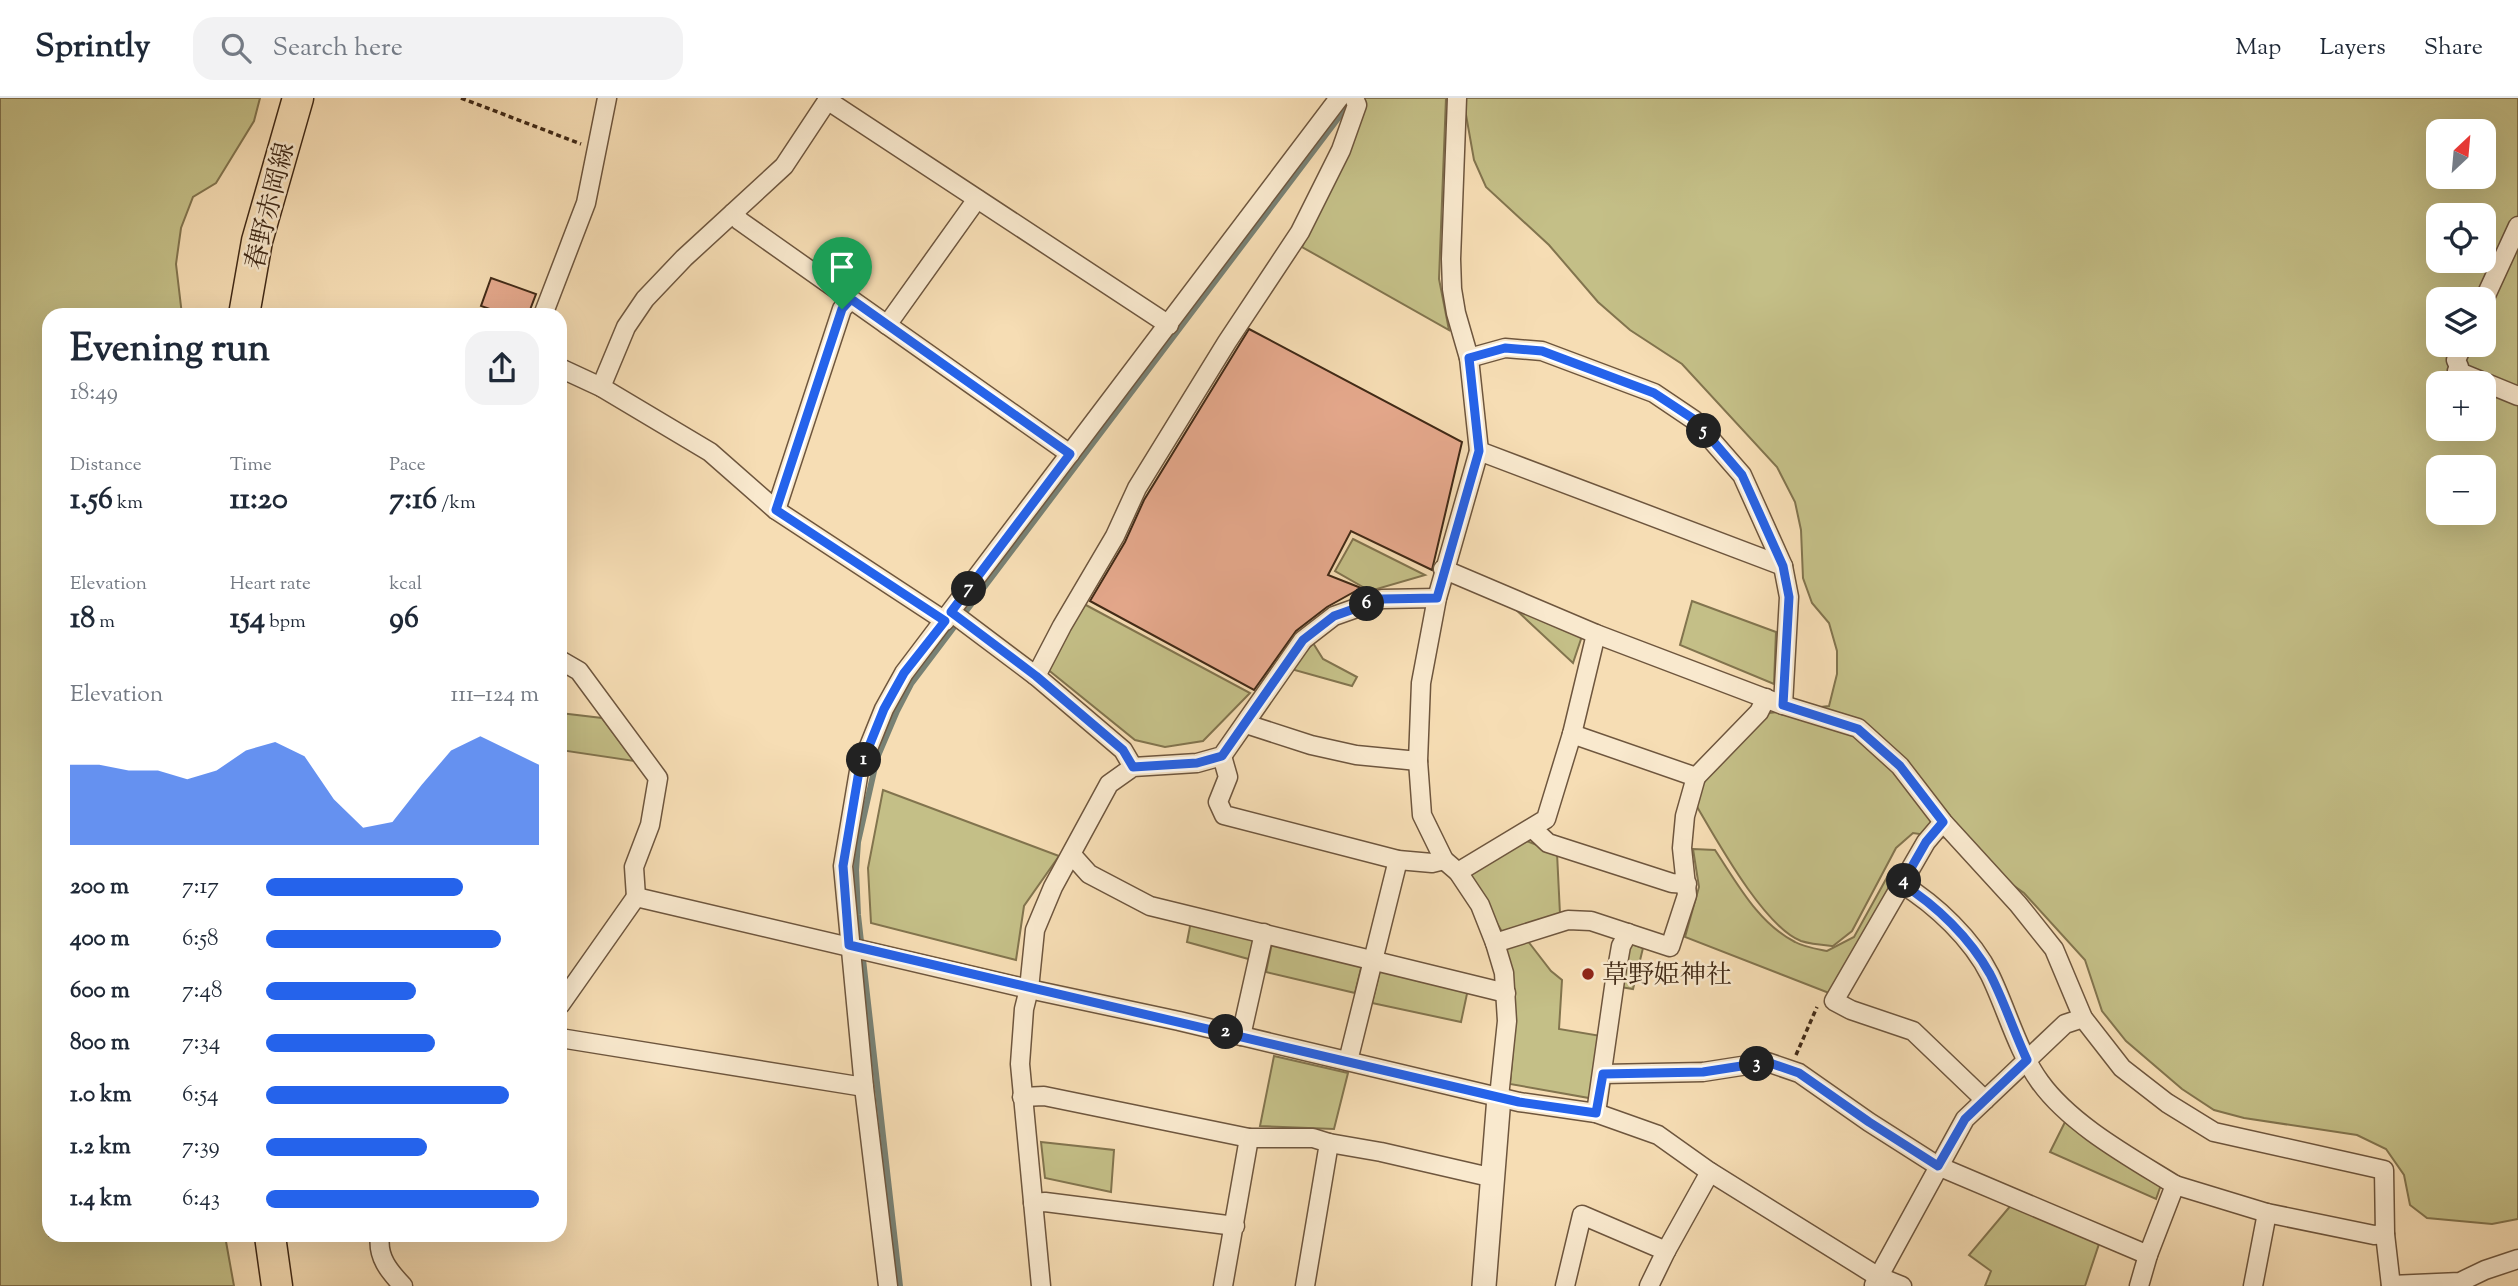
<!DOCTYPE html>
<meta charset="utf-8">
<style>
body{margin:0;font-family:"Sorts Mill Goudy","Noto Serif JP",serif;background:#f2f2f3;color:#1f2937;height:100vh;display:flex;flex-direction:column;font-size:26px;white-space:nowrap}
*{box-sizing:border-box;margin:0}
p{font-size:23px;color:#747a83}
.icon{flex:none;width:38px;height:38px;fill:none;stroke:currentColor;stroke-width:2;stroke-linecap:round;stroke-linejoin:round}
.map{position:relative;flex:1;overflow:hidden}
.details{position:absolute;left:42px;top:210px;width:525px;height:934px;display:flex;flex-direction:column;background:#fff;border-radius:21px;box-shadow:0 7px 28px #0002}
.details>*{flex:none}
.needle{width:46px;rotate:26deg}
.controls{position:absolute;left:2426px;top:21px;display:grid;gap:14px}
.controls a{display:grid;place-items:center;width:70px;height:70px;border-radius:14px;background:#fff;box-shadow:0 7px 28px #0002;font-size:35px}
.pin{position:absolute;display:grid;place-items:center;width:60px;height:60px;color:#fff;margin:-72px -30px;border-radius:50% 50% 50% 0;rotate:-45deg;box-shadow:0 0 7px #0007}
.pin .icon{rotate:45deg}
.km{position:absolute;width:35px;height:35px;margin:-18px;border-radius:50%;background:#222;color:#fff;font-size:19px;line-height:35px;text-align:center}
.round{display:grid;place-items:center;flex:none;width:74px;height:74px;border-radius:21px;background:#f2f2f3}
.head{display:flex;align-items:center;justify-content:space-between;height:119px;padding:0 28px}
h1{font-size:38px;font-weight:800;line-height:52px}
.figures{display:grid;grid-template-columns:repeat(3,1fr);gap:10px;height:119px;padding:7px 28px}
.figures div{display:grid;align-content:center}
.figures b{font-size:30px;font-weight:800}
.figures small{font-size:19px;font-weight:400}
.figures p{font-size:19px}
.chart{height:196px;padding:14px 28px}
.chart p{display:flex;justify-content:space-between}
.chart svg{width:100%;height:126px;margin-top:7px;fill:#2563eb;opacity:.7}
ul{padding:0 28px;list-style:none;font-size:23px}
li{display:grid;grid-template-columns:112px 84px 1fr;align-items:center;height:52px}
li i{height:18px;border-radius:9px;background:#2563eb}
header{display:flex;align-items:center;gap:42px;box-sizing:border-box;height:98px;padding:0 35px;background:#fff;border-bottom:2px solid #e0e1e3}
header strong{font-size:33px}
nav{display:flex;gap:38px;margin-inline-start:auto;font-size:24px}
.search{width:490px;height:63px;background:#f2f2f3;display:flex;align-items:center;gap:18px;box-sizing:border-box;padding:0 24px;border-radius:21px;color:#747a83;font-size:26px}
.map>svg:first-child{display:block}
</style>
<header>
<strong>Sprintly</strong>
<div class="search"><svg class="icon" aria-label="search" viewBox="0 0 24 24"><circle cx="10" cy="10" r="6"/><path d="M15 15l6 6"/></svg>Search here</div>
<nav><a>Map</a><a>Layers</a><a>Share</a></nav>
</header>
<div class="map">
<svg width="2518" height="1188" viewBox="0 0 2518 1188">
<rect width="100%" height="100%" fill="#f6ddb4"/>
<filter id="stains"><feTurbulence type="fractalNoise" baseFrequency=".00286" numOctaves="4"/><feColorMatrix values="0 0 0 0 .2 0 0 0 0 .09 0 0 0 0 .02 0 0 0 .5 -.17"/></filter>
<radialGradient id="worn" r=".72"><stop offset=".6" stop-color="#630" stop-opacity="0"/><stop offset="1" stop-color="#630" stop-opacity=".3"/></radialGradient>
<g fill="#c4bf87" stroke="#82744e" stroke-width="2" fill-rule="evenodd">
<polygon points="0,0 260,0 254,23 216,85 193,99 181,130 176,166 182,217 49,217 49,1138 225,1138 234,1188 0,1188"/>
<polygon points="1365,0 1446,0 1439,181 1449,232 1302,149 1354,33"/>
<path d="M 1463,0 L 2518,0 L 2518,1121 L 2492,1126 L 2427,1120 L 2410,1107 L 2404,1077 L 2386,1051 L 2357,1037 L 2244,1020 L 2214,1012 L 2182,991 L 2126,943 L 2102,913 L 2085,862 L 2024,795 L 1947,740 L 1913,735 L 1896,750 L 1852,833 L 1833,848 C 1822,847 1810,846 1801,843 C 1764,829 1716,741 1696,707 L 1702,685 L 1769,615 L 1829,608 L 1837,576 L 1837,553 L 1829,525 L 1812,505 L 1803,480 L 1801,432 L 1795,404 L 1777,369 L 1682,266 L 1630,232 L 1598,204 L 1549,147 L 1486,89 L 1474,62 ZM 2438,33 L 2483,33 L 2483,79 L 2438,79 ZM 2438,117 L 2483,117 L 2483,163 L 2438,163 ZM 2438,201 L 2483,201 L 2483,247 L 2438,247 ZM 2438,285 L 2483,285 L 2483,331 L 2438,331 ZM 2438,369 L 2483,369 L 2483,415 L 2438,415 Z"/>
<polygon points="1353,441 1425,477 1370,493 1335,473"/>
<polygon points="1692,503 1776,534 1774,586 1680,547"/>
<polygon points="1084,506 1250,595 1203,643 1165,649 1135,642 1046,570"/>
<polygon points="1513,509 1582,538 1573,565"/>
<polygon points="1313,545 1323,561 1357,579 1352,588 1291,571"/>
<polygon points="560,615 602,620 634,663 560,652"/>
<polygon points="883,692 1059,758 1024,808 1016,862 871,825 868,770"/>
<polygon points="1524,742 1557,755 1560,816 1504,837 1468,777"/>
<path d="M 1693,751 L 1715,752 C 1737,785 1758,825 1795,844 C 1804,849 1817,851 1827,853 L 1854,839 L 1890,774 L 1902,786 L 1829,895 L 1685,839 L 1699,789 Z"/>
<polygon points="1191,823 1257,843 1252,862 1187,844"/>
<polygon points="1527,842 1551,873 1562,882 1559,931 1601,938 1589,1000 1510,986 1516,917 1505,851"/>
<polygon points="1272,845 1362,866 1355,895 1266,874"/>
<polygon points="1629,845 1643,850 1633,891 1620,889"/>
<polygon points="1380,872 1468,891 1461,924 1372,905"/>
<polygon points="1274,958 1348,975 1334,1031 1260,1028"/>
<polygon points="2065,1024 2161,1087 2156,1101 2050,1054"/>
<polygon points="1041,1044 1114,1052 1111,1094 1045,1080"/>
<polygon points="2012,1106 2099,1146 2085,1188 1985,1188 1991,1173 1969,1157"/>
</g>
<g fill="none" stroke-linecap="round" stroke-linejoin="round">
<polyline stroke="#788174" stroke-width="6" points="900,1188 858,817 856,772 858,744 877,660 897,613 911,586 1352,2"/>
</g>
<g fill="#e6a98d" stroke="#402916" stroke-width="2">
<polygon points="491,180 536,196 528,217 507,217 481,208"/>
<polygon points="1249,231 1462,344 1432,472 1351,433 1328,477 1361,490 1327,509 1296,533 1254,592 1090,503 1125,444 1144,402"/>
</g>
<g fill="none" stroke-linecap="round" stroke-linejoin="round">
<defs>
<g id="minor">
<polyline points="1457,0 1451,161 1452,191 1456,215 1469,260 1479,353 1437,500 1421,585 1418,663 1422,717 1444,762 1458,774 1480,807 1495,845 1504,875 1507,923 1499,999"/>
<polyline points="827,2 1169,227"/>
<polyline points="733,115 740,123 1070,356"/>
<polyline points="2483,204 2518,128"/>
<polyline points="543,217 586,105 607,0"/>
<polyline points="887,227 977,101"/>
<polyline points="2463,247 2456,262 2459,269 2457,273 2518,298"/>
<polyline points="1469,260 1505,250 1542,253 1654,295 1694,322 1742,377 1783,468 1789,499 1783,607"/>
<polyline points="560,270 601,289 710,354 776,412 945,523"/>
<polyline points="601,289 626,229 645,201 684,160 784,68 829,0"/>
<polyline points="1479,353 1783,468"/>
<polyline points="776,412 842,211 851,201"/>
<polyline points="1443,471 1596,536 1783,607 1858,630 1900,668 1943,724 2018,806 2054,851 2083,920 2122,970 2167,1005 2214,1034 2384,1072 2385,1136 2391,1188"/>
<polyline points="951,514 1036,578 1123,652 1133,669"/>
<polyline points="560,562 579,573 658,680 650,727 634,769 636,799"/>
<polyline points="1036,578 1062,528 1115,438 1137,390 1227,244 1300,134 1341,52 1357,7 1354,0"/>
<polyline points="1246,626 1311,647 1356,657 1418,663"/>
<polyline points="1572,636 1696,679 1759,614 1766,600"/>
<polyline points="1222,658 1228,679 1218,704 1224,717 1398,762 1432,765 1444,762"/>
<polyline points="1943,724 1926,744 1834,903 1851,912 1913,933 1985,1002"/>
<polyline points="1532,730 1548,745 1672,785 1687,786"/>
<polyline points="1072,757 1089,776 1150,808 1506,895"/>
<polyline points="1458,774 1546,721 1572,636 1596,536"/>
<path d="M 1902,786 C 1936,807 1972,841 1990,877 C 2007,912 2017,952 2040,984 C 2071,1027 2130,1059 2175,1087"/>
<polyline points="1495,845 1568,822 1591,823 1670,849 1687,797 1682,750 1685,718 1696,679"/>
<polyline points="560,907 636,799 1029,891 1179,923 1519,1004 1596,1015 1658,1037 1710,1074 1877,1178 1902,1188"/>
<polyline points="1241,938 1264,835"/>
<polyline points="560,940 864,989"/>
<polyline points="1348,963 1398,762"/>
<polyline points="1603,976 1703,974 1767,964 1799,975 1869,1024 1938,1068 2148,1157"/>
<polyline points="1022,999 1044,998 1249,1040 1223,1188"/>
<polyline points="1596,1015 1615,882 1621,848 1628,835"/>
<polyline points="1249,1040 1313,1040 1329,1045 1305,1188"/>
<polyline points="1329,1045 1381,1054 1494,1080"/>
<polyline points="1033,1105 1045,1104 1235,1128"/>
<path d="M 380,1138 C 377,1159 389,1173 403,1188"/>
<polyline points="1666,1153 1710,1074"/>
<polyline points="1874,1187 1965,1021 2065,926 2083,920"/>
<polyline points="2391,1187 2460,1184 2485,1172 2518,1161"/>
<polyline points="888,1188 864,989 843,768 859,673 884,611 904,575 1339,0"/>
<polyline points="1041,1188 1020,966 1024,911 1029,891 1035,832 1053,789 1109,686 1133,669 1197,665 1222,658 1303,542 1334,518 1382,501 1437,500"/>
<polyline points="1565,1188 1582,1117 1666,1153 1649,1188"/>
<polyline points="2139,1188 2148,1157 2175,1087 2267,1115"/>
<polyline points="2253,1188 2267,1115 2374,1137 2385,1136"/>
</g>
<polyline id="tertiary" points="1484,1188 1499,999"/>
<g id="primary">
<polyline points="244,217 257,143 298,0"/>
<polyline points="270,1138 277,1188"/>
</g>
</defs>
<use href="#minor" stroke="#6e563e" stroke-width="21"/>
<use href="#tertiary" stroke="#6e563e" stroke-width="26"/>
<use href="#primary" stroke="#402916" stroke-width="33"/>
<g stroke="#402916" stroke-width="3.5" stroke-dasharray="5 3.5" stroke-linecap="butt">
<polyline points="461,0 581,46"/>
<polyline points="1796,957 1817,909"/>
</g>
<use href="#minor" stroke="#f9e9ce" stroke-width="18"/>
<use href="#tertiary" stroke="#f9e9ce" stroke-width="23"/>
<use href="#primary" stroke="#f6ddb4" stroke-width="30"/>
</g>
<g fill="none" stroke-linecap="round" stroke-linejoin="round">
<defs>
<path id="route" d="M 851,201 L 1070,356 L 951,514 L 1036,578 L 1123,652 L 1133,669 L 1197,665 L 1222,658 L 1303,542 L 1334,518 L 1382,501 L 1437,500 L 1479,353 L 1469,260 L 1505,250 L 1542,253 L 1654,295 L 1695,322 L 1742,377 L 1783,468 L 1789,499 L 1783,607 L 1858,631 L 1900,668 L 1943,724 L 1926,744 L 1902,786 C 1936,807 1970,840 1990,876 C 2004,903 2014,934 2027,962 L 1965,1021 L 1938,1068 L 1869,1024 L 1799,975 L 1767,964 L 1703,974 L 1603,976 L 1596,1015 L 1519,1004 L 849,847 L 843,768 L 859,673 L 884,611 L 904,575 L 945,523 L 776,412 L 842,211 Z"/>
</defs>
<use href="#route" stroke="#fff" stroke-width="14"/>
<use href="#route" stroke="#2563eb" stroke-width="9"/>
</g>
<circle fill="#8f2418" stroke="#f9e9ce" stroke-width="2.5" cx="1588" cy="876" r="7"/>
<g text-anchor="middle" stroke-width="5" stroke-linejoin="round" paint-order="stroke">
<g font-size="26" fill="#402916" stroke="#f9e9ce">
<text transform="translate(269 108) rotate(-76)" y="9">春野赤岡線</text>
</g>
<g font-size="26" fill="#402916" stroke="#f9e9ce" text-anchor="start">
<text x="1602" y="885">草野姫神社</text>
</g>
</g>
<rect width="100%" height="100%" filter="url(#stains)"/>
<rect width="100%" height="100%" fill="url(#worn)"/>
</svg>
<div class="controls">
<a><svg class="needle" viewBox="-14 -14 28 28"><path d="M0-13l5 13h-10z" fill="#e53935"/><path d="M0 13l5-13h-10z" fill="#747a83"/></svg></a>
<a><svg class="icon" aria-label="locate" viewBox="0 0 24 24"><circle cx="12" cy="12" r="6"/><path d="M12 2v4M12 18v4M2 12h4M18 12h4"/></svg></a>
<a><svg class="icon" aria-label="layers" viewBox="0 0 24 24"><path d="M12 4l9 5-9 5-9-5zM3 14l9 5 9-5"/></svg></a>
<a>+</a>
<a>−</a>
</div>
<div class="pin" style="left:842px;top:211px;background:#1e9e55"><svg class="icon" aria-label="arrive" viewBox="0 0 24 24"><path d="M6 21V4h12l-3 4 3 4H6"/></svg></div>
<b class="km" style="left:864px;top:662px">1</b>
<b class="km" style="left:1226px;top:934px">2</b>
<b class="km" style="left:1757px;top:966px">3</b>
<b class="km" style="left:1904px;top:783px">4</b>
<b class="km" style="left:1704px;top:333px">5</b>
<b class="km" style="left:1367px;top:506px">6</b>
<b class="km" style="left:969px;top:491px">7</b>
<section class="details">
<div class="head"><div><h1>Evening run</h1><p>18:49</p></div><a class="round"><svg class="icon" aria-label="share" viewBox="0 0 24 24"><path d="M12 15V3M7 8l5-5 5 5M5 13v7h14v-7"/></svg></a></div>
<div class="figures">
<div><p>Distance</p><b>1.56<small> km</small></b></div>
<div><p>Time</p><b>11:20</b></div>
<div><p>Pace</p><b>7:16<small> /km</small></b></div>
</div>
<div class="figures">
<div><p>Elevation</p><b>18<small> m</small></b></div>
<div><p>Heart rate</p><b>154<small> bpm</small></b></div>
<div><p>kcal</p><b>96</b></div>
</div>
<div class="chart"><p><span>Elevation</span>111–124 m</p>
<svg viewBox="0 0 160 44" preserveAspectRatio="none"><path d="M0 44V16L10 16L20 18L30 18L40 21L50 18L60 11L70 8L80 13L90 28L100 38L110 36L120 23L130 11L140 6L150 11L160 16V44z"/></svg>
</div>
<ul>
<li><b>200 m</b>7:17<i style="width:72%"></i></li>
<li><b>400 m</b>6:58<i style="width:86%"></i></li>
<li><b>600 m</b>7:48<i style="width:55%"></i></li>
<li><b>800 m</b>7:34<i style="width:62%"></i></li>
<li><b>1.0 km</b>6:54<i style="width:89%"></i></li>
<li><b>1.2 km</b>7:39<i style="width:59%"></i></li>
<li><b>1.4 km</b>6:43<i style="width:100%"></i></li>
</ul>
</section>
</div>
